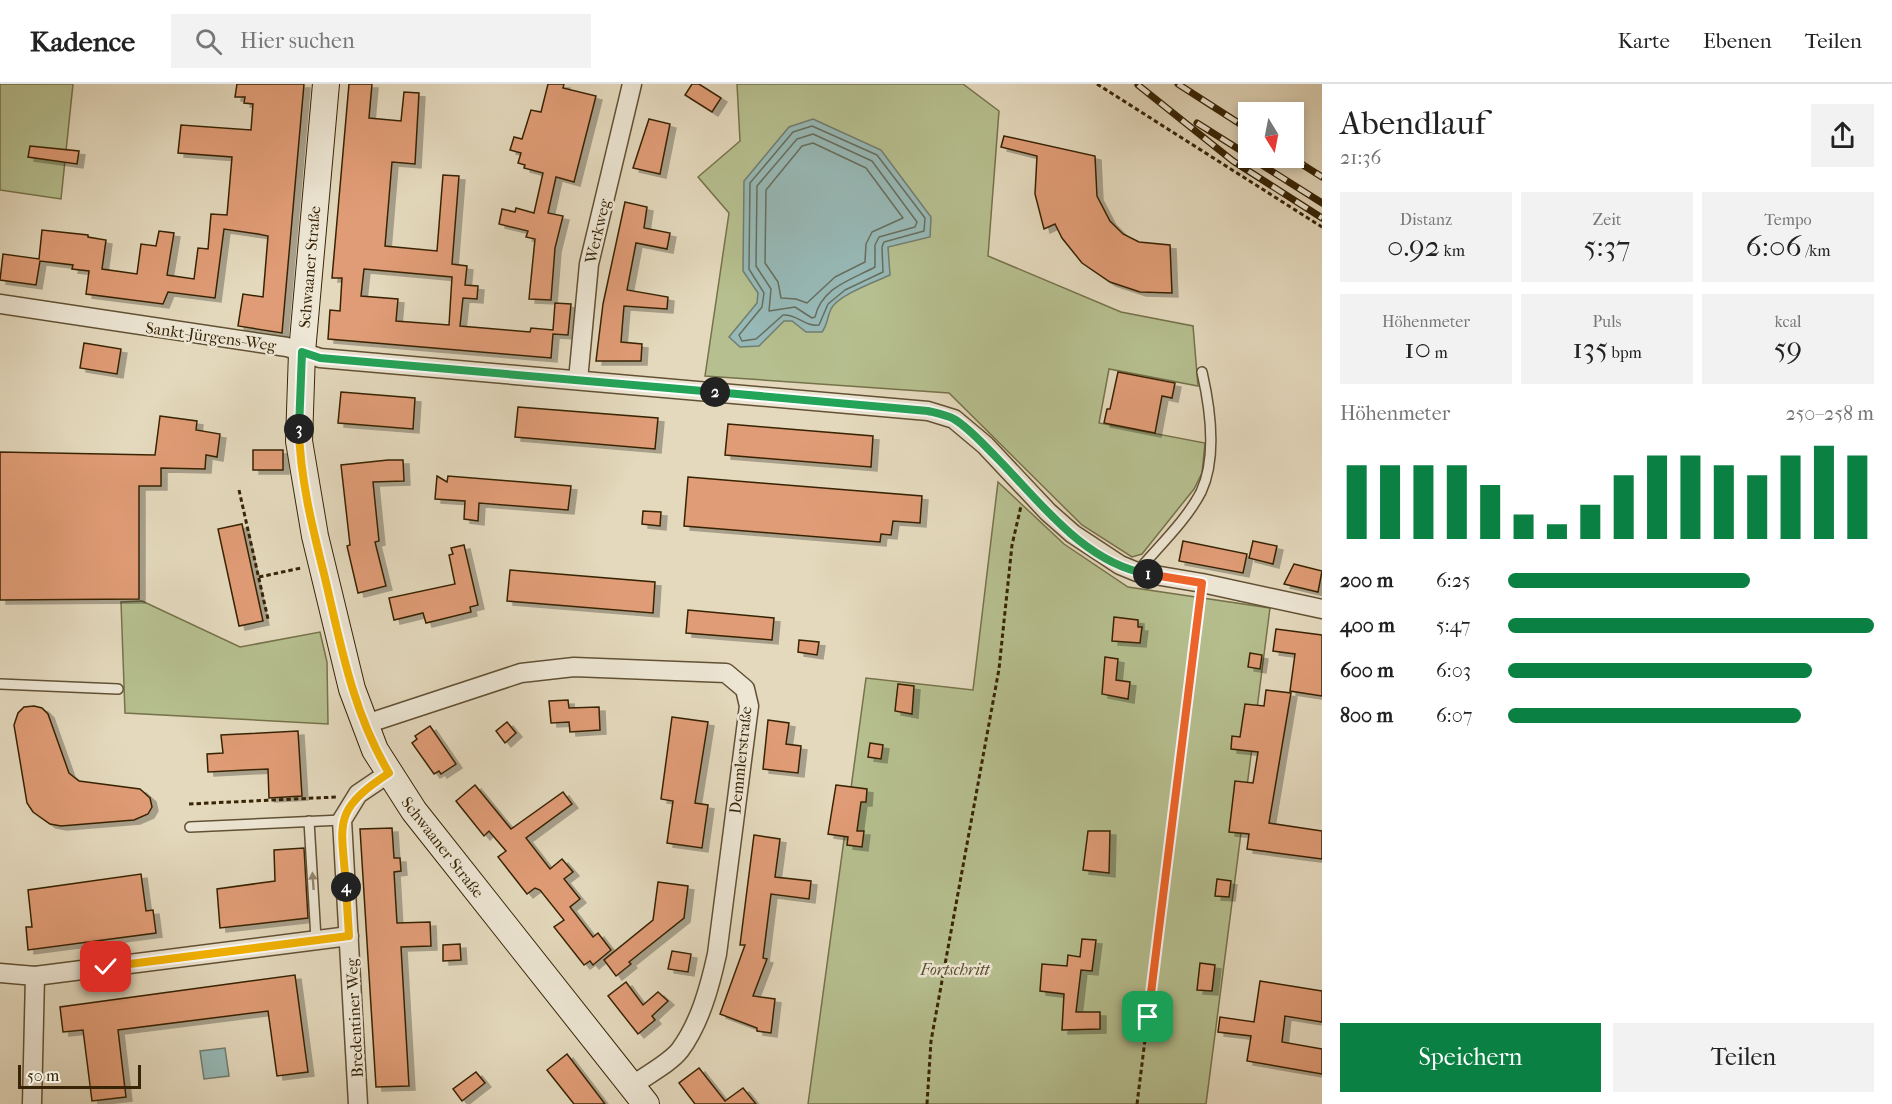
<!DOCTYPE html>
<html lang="de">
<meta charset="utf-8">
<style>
body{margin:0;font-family:"IM FELL French Canon",serif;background:#f2f2f2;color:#222;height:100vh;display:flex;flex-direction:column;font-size:22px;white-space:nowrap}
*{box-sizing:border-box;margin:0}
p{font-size:20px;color:#767676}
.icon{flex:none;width:33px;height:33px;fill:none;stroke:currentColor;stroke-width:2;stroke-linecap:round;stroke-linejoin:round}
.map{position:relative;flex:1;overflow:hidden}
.sheet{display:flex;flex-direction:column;background:#fff;width:570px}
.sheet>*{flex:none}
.needle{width:39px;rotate:170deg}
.tools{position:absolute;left:1238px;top:18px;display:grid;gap:12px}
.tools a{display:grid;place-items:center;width:66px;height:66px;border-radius:0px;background:#fff;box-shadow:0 3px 9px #0003;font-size:30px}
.scale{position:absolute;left:18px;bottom:15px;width:123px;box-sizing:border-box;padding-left:6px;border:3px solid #372406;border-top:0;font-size:16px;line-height:21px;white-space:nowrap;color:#372406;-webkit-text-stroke:4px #ede6d4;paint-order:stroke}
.pin{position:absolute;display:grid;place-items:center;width:51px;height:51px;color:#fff;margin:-26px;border-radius:12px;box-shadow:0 3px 9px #0006}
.km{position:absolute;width:30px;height:30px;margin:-15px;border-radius:50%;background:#222;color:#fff;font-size:16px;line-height:30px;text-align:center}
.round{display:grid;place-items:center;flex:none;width:63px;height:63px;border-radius:0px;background:#f2f2f2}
.summary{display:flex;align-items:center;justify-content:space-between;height:102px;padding:0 18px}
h1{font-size:33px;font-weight:600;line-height:45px}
.figures{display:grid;grid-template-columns:repeat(3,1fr);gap:9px;height:102px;padding:6px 18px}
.figures div{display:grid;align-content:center;border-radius:0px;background:#f2f2f2;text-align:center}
.figures b{font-size:30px;font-weight:600}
.figures small{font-size:16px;font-weight:400}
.figures p{font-size:16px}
.chart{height:168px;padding:12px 18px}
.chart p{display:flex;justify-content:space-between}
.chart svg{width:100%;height:108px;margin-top:6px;stroke:#0b8043;stroke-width:6}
.primary-button{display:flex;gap:12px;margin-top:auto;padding:12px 18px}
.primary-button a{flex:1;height:69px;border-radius:0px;background:#0b8043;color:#fff;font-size:24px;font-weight:600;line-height:69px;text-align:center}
.primary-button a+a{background:#f2f2f2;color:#222}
ul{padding:0 18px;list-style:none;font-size:20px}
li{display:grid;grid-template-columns:96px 72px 1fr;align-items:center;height:45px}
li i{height:15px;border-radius:8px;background:#0b8043}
header{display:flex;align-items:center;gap:36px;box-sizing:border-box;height:84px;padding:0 30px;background:#fff;border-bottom:2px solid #e0e0e0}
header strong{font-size:28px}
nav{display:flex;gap:33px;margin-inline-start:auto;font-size:21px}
.search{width:420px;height:54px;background:#f2f2f2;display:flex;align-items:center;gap:15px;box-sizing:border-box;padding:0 21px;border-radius:0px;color:#767676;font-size:22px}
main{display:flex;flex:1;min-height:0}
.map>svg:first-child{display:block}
</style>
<header>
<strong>Kadence</strong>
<div class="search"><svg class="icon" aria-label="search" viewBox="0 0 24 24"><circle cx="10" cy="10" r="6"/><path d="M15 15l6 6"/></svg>Hier suchen</div>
<nav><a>Karte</a><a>Ebenen</a><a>Teilen</a></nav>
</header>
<main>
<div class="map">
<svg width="1322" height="1020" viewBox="0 0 1322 1020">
<defs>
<filter id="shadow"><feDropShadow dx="6" dy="4" stdDeviation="0" flood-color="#0004"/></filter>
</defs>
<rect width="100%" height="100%" fill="#e4d9bd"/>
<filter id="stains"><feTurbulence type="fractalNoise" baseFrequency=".00333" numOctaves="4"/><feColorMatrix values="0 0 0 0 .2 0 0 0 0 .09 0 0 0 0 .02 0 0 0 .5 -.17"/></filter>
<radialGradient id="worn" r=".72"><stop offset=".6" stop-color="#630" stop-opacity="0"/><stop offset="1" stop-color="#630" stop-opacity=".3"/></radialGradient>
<g fill="#b6bf8f" stroke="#76724a" stroke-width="1.5">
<polygon points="0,0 73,0 61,115 0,106"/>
<polygon points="737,0 963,0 999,27 988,172 1121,228 1193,242 1198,302 1109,285 1099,339 1205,359 1202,389 1194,405 1142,470 1132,473 1082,441 949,309 705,292 729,129 698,93 740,57"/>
<polygon points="998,398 1064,460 1128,503 1270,524 1206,1020 808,1020 866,594 973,606"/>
<polygon points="142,517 240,563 320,548 327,578 328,640 125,629 121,518"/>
</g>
<g fill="#97b9b7" stroke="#717d70" stroke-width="1.5">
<path d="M 813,35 L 881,66 L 931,133 L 930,153 L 888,163 L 890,191 C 875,198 838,211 831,225 C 827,233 828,240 822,248 L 806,248 L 792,237 L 784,237 L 759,262 L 740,263 L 729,253 L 757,219 L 758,209 L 743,187 L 744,97 L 789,43 Z"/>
<polygon points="225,964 229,992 204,995 200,967"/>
</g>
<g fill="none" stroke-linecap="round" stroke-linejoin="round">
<g stroke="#676e5e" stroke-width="1.5">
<path d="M 812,42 L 877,71 L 925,134 L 924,147 L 884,158 L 882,163 L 883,188 L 845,206 L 828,220 L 819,241 C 804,243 798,230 783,231 L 756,255 L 742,257 L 739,251 L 762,223 L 764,209 L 749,185 L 750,99 L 793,48 Z"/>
<path d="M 813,50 L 872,77 L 917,138 L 915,143 L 879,153 L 875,161 L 875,183 C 851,196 822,203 815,233 L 812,234 L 795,223 L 769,227 L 771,205 L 756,182 L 757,102 L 797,55 Z"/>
<polygon points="813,59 866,84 903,134 872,148 866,160 865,178 835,193 807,219 796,215 781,214 778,198 765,179 766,106 802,62"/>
</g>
</g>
<g fill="#e09c76" stroke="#372406" stroke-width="1.5" fill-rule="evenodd" filter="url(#shadow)">
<polygon points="237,0 304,0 282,249 238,242 243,210 263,213 268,152 258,150 224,145 215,214 168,208 163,220 86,210 89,187 72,185 73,181 40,177 36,201 0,196 3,170 39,175 42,146 88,151 88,153 106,156 102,185 137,190 141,160 156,162 159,147 174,149 167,191 194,195 198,164 208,165 211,130 227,131 232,73 178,69 181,41 251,46 253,20 244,19 245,13 235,13"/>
<path d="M 349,0 L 372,0 L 369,34 L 401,37 L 404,8 L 419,9 L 415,80 L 392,78 L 385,162 L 437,167 L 443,91 L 459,92 L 452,180 L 467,182 L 465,201 L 478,202 L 477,215 L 463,214 L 460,242 L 530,248 L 531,244 L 553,246 L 555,219 L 571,220 L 568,251 L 553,250 L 551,274 L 328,255 L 330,226 L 340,227 L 342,194 L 332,194 ZM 364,185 L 452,193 L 449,241 L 396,237 L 398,215 L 361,212 Z"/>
<polygon points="548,0 564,0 563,4 596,12 574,98 556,93 548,129 563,132 555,164 551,216 529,215 535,155 526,153 528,147 499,140 502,125 515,128 516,124 534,129 543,89 524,84 525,81 518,79 521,69 510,66 514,53 522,55 531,26 541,28"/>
<polygon points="692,0 699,0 721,14 712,28 685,11"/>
<polygon points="649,35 670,40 660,90 633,84"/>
<polygon points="1004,52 1095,72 1097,112 1110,137 1123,150 1139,158 1170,161 1172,209 1140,208 1110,198 1082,179 1062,154 1055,140 1044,145 1035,110 1037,72 1001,63"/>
<polygon points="30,62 79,67 77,80 28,73"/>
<polygon points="625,118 647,123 644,144 670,149 667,165 636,159 627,206 668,213 667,225 624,222 621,258 642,260 641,277 596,277 603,220"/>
<polygon points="84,259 121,265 117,290 80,284"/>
<polygon points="1118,288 1175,299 1172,314 1162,312 1155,349 1104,339 1107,325 1110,325"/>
<polygon points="341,308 415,314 413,345 338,339"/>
<polygon points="518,323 658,334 655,365 515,353"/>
<polygon points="160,332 197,337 196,346 220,350 217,373 206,371 205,385 161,384 161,402 139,402 139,515 0,516 0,368 155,371"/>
<polygon points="728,340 873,352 871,383 725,371"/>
<rect x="253" y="366" width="30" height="20"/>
<polygon points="388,376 403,376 404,397 373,398 379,457 375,458 386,502 358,509 347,462 350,461 341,381"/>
<polygon points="437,392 447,398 448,392 571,402 568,426 479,419 478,437 464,435 465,417 435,415"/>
<polygon points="688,393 922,412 920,439 893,437 891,451 881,450 880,458 684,442"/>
<polygon points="643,427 661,428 660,442 642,440"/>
<polygon points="242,440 263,537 239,542 218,445"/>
<polygon points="1183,457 1247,470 1243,489 1179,477"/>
<polygon points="1253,457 1277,462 1273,480 1249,474"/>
<polygon points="464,461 478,521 470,523 471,528 426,539 423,529 394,536 389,514 455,500 449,471 453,470 451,464"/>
<polygon points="1294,480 1322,487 1318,508 1284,500"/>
<polygon points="510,486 655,498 653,529 507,517"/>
<polygon points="688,526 774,534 772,556 686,549"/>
<polygon points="1114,533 1138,536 1138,543 1142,543 1140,559 1112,557"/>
<polygon points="1276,545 1322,551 1322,612 1290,607 1295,570 1273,567"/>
<polygon points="799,556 819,558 817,571 798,568"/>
<polygon points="1250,569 1262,571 1260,585 1248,583"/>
<polygon points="1105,573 1118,575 1116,596 1130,598 1128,615 1102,610"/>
<polygon points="898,600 914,602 912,630 895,627"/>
<polygon points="1266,606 1291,609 1269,739 1322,747 1322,775 1247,765 1249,750 1229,748 1235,697 1253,699 1258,668 1231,665 1232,652 1240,653 1245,620 1264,622"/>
<polygon points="568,616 569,624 599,623 600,646 570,648 569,638 551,639 549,617"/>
<polygon points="34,622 42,624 48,630 69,689 79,697 140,705 150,714 152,723 148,730 134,736 61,742 50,740 33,728 27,719 14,641 18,629 24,623"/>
<polygon points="672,633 708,638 695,719 708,721 702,764 667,759 673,717 661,715"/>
<polygon points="768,636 789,639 786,660 801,662 798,689 763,685"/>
<polygon points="507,638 516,649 505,659 496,647"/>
<polygon points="430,642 456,680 441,690 439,687 434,690 412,659 417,655 415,652"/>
<polygon points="298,647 302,712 269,714 268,685 208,688 207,670 223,669 221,651"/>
<polygon points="870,659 883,661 881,675 868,673"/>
<polygon points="475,701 511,745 563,708 572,720 526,754 550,785 562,775 573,788 564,795 580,815 570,823 593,853 598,849 611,866 593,881 590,877 584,881 554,843 564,836 540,806 535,804 527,810 498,773 506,767 489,747 484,752 456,717"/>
<polygon points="836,701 867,705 866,718 861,718 857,747 864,747 862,763 847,761 848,753 828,750"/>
<polygon points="392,744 394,774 400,774 401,787 394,788 397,839 430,838 431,862 401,863 409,1002 376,1003 360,745"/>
<polygon points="1088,747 1110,747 1109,789 1083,786"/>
<polygon points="754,751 780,755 775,793 811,797 809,815 771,810 763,874 767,875 753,912 775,915 771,949 757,947 757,944 720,930 745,861 740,861"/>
<polygon points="304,764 308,834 220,844 217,805 275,797 274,766"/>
<polygon points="141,790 146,827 153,826 156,849 28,866 26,843 32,843 28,806"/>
<polygon points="1217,795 1231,797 1229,813 1215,812"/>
<polygon points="658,798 688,802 684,834 629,878 631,880 616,892 604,876 653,836"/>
<polygon points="1082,855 1096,856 1092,887 1081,886 1076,928 1100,928 1100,945 1062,946 1064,910 1040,907 1042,880 1067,882 1068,871 1080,873"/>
<polygon points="460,860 461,876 443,877 443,861"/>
<polygon points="672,867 691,870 688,888 668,885"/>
<polygon points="1200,879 1215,881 1212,907 1197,906"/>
<polygon points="295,891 308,988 277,992 268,927 118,946 126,1013 92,1017 83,946 63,948 60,923"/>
<polygon points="1260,897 1322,907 1322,938 1285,932 1282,958 1322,965 1322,990 1247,977 1251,952 1218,948 1220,933 1254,938"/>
<polygon points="626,898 643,921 658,908 668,917 652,932 655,936 638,950 608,912"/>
<polygon points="567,970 605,1020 574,1020 547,986"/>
<polygon points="699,984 725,1017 743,1004 756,1020 695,1020 679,999"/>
<polygon points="476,988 485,999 462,1017 453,1005"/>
</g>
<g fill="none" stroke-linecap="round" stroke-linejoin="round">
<defs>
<g id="service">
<path d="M 1137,488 C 1158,463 1186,437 1201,408 C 1217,374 1210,323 1202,288"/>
<polyline points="0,600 118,605"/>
<polyline points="309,737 316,855"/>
<polyline points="190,743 342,736"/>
</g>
<g id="minor">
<polyline points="0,220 287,263 320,274 928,327 954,335 985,361 1048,428 1073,450 1120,481 1137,488 1202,499 1322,525"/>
<polyline points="578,296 589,180 632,0"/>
<path d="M 363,641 L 521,589 L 574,583 L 726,589 L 745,605 L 749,622 L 717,870 C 710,902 700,939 680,966 C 669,980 646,991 632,1002"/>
<polyline points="0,889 35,892 349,852"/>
<polyline points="32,1020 35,892"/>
<polyline points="358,1020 342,736 358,710 389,689"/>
</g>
<polyline id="secondary" points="326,0 302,268 299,357 315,452 352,605 375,666 414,727 646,1020"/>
</defs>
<use href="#service" stroke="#625134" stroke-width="12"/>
<use href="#minor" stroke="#625134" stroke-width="21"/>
<use href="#secondary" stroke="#372406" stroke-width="28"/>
<g stroke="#372406" stroke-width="3" stroke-dasharray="4.5 3" stroke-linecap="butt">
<polyline points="1097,0 1322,143"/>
<polyline points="239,406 268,535"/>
<polyline points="259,493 301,484"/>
<polyline points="189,720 337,713"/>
<polyline points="927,1020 931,957 999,585 1012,461 1021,422"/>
<polyline points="1137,1020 1200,515"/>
</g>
<use href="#service" stroke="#ede6d4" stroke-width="9"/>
<use href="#minor" stroke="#ede6d4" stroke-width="18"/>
<use href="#secondary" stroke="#ede6d4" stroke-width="26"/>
<defs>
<g id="rail">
<polyline points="1178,0 1248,45"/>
<polyline points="1138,1 1233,77 1322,134"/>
<polyline points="1197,39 1248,71"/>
<polyline points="1251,74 1322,119"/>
<polyline points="1292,74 1322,93"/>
</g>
</defs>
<use href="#rail" stroke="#372406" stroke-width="7"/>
<use href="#rail" stroke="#ede6d4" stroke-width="4.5" stroke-dasharray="14" stroke-linecap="butt"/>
</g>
<defs><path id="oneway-solid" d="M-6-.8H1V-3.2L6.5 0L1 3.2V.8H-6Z" transform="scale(1.5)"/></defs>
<use fill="#92856d" href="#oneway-solid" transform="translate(313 797) rotate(-94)"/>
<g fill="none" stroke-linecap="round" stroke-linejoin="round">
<defs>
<polyline id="split-1" points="1148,933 1202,499 1148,490"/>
<path id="split-2" d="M 715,308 L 928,327 C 936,329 946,331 954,335 C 969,344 983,360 995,372 C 1038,415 1083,479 1148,490"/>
<polyline id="split-3" points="299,345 302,268 320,274 715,308"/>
<path id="split-4" d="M 299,345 C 300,395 313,446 325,494 C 341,562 353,629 389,689 C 330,728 342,739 346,803"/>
<polyline id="split-5" points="106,883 349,852 346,803"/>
</defs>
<use href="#split-1" stroke="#fff" stroke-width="12"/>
<use href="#split-2" stroke="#fff" stroke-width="12"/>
<use href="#split-3" stroke="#fff" stroke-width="12"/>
<use href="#split-4" stroke="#fff" stroke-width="12"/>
<use href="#split-5" stroke="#fff" stroke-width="12"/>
<use href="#split-1" stroke="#f0652b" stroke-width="8"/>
<use href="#split-2" stroke="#22a559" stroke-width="8"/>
<use href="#split-3" stroke="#22a559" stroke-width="8"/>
<use href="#split-4" stroke="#f5b400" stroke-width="8"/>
<use href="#split-5" stroke="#f5b400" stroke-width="8"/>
</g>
<g text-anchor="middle" stroke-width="5" stroke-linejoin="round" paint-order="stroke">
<g font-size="16" fill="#372406" stroke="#ede6d4">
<text transform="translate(597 147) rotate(-77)" y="6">Werkweg</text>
<text transform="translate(309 183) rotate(-85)" y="6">Schwaaner Straße</text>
<text transform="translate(211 252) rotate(8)" y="6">Sankt-Jürgens-Weg</text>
<text transform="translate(740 676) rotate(-84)" y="6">Demmlerstraße</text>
<text transform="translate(443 763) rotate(52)" y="6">Schwaaner Straße</text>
<text transform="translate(354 934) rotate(-93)" y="6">Bredentiner Weg</text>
</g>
<g font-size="16" font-style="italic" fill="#574b28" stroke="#ede6d4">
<text x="955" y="891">Fortschritt</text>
</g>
</g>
<rect width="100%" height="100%" filter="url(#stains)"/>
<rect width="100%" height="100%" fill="url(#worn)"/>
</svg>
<div class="tools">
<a><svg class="needle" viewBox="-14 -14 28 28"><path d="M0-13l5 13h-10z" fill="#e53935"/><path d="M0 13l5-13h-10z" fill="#767676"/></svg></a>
</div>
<div class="scale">50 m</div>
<div class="pin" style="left:1148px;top:933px;background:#1e9e55"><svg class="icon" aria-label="arrive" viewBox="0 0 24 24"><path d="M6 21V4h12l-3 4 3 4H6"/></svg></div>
<div class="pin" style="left:106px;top:883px;background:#d93025"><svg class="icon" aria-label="check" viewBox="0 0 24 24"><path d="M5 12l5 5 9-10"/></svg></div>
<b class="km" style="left:1148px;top:490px">1</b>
<b class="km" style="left:715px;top:308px">2</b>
<b class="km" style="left:299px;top:345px">3</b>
<b class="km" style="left:346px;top:803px">4</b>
</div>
<section class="sheet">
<div class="summary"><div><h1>Abendlauf</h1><p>21:36</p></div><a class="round"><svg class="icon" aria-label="share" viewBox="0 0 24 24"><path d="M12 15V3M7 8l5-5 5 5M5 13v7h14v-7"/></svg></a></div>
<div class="figures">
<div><p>Distanz</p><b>0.92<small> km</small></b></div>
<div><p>Zeit</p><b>5:37</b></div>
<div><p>Tempo</p><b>6:06<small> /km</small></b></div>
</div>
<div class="figures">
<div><p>Höhenmeter</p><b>10<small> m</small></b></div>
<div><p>Puls</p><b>135<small> bpm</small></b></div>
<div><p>kcal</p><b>59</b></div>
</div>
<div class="chart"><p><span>Höhenmeter</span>250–258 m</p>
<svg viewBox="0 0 160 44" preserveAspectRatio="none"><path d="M5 44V14M15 44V14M25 44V14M35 44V14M45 44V22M55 44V34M65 44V38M75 44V30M85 44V18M95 44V10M105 44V10M115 44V14M125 44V18M135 44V10M145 44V6M155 44V10"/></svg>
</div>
<ul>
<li><b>200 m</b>6:25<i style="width:66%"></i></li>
<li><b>400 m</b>5:47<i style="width:100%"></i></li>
<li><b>600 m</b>6:03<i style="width:83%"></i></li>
<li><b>800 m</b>6:07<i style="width:80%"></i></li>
</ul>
<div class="primary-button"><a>Speichern</a><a>Teilen</a></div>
</section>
</main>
